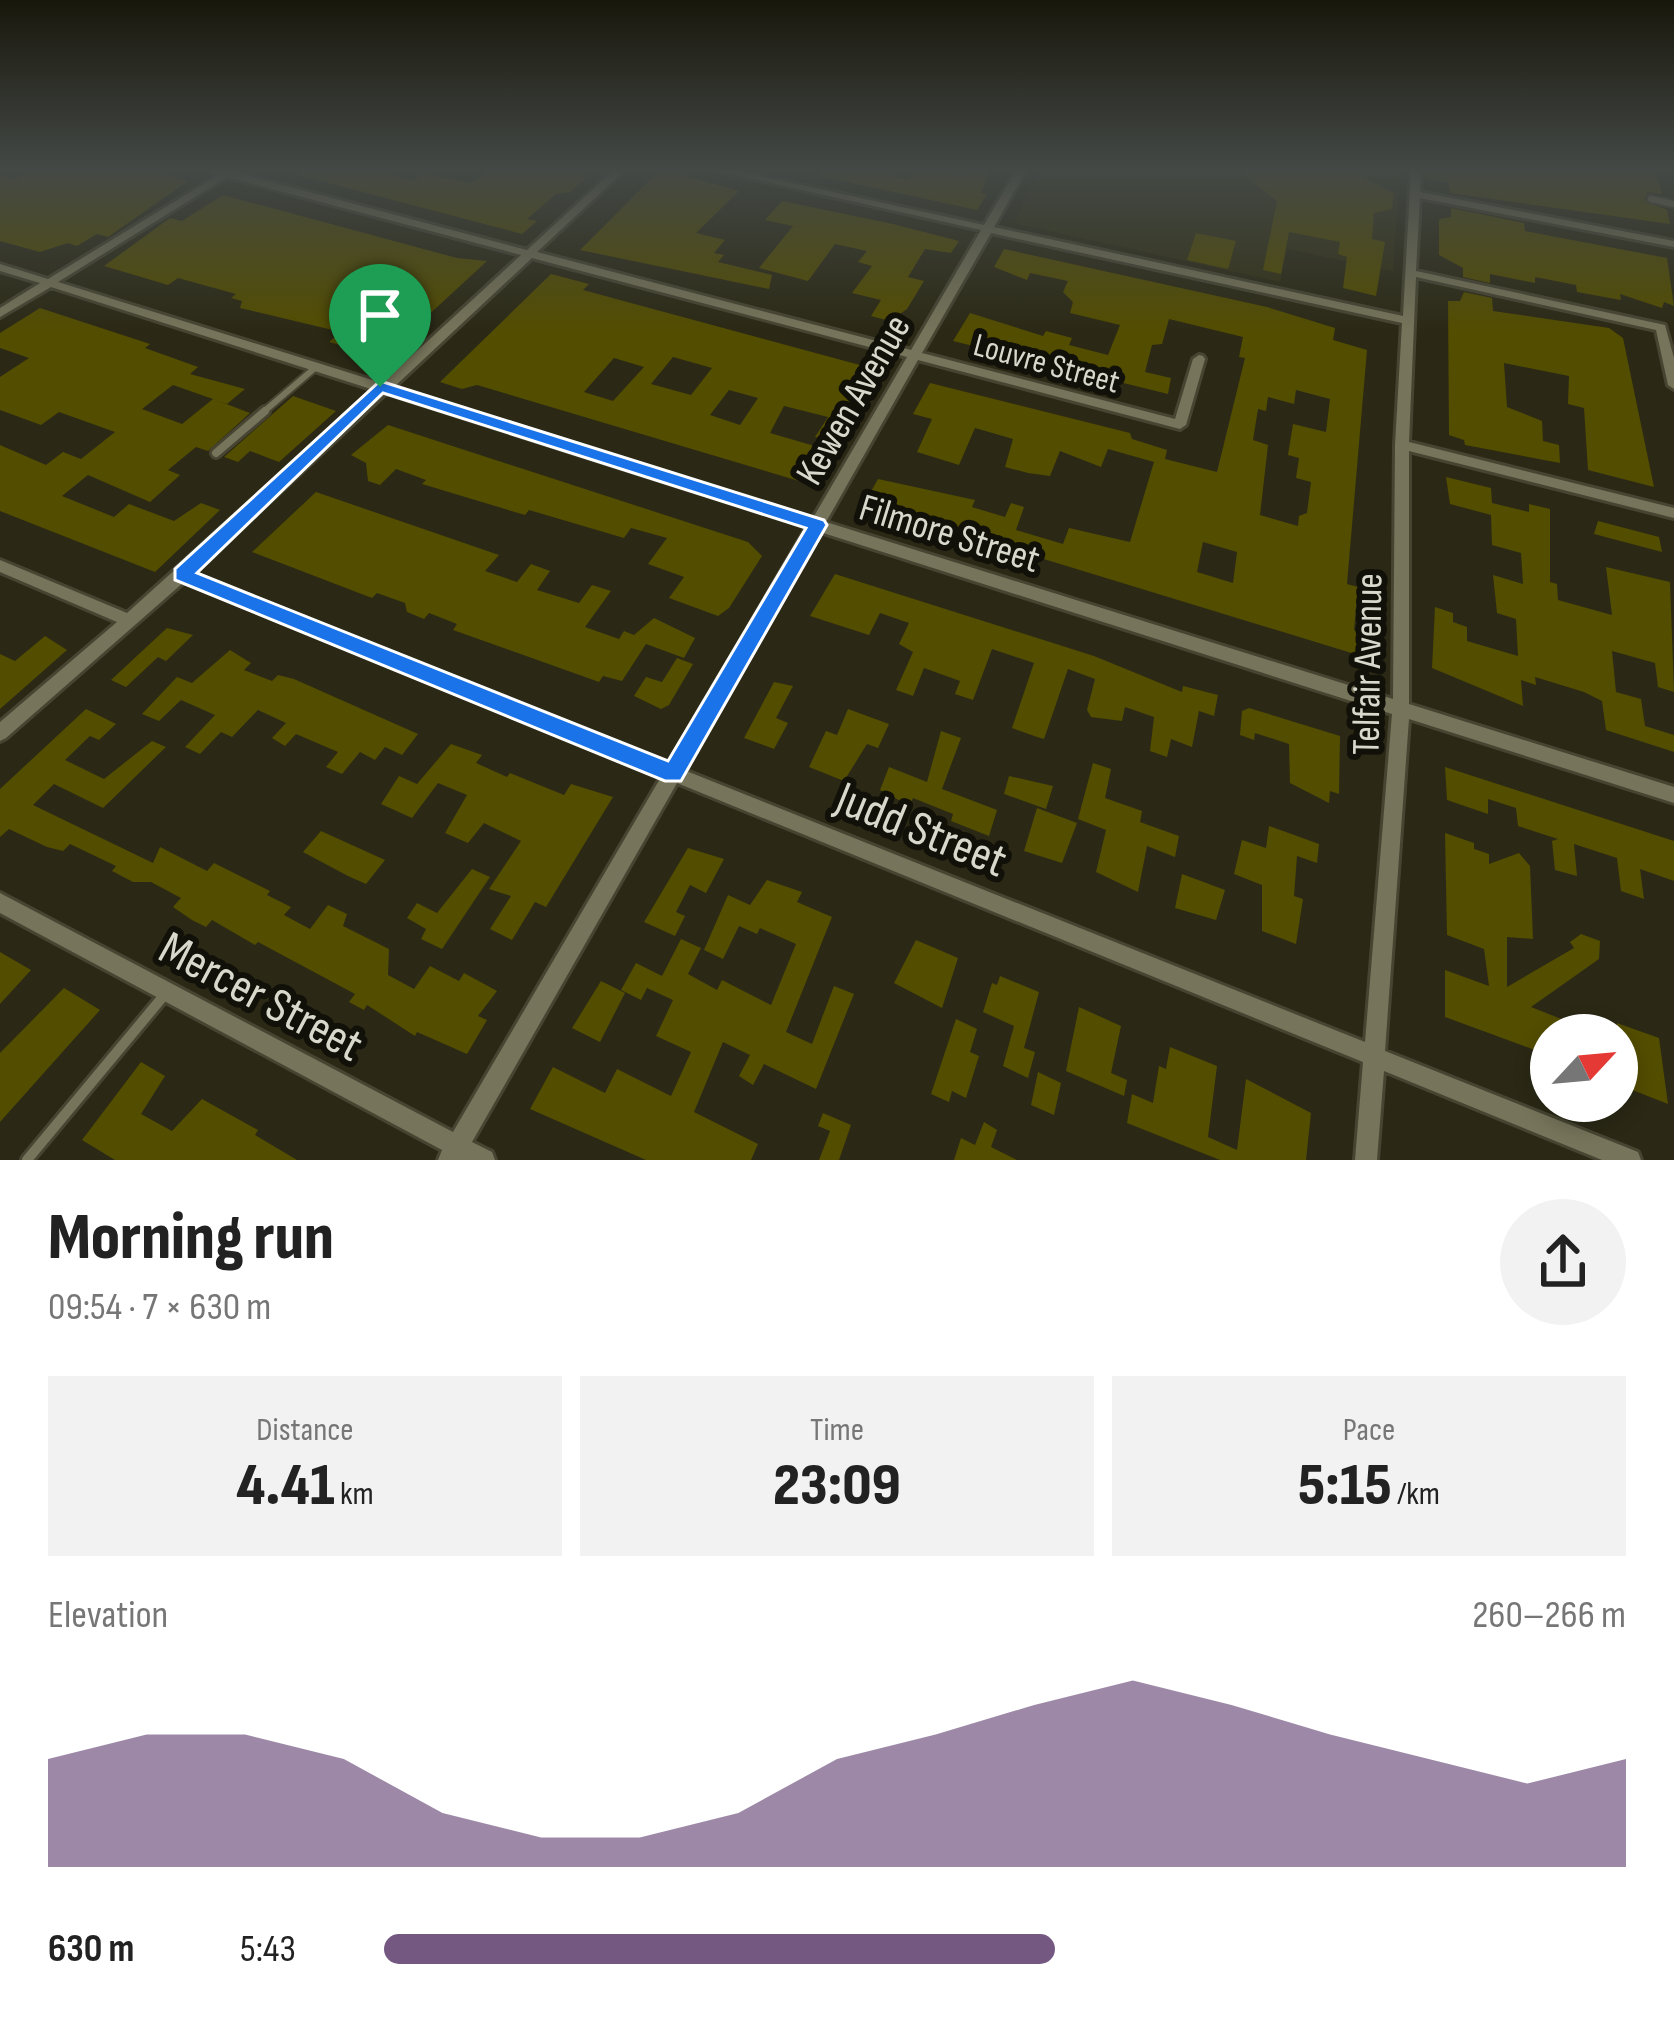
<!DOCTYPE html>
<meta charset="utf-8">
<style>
body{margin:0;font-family:"Sofia Sans Condensed",sans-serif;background:#f2f2f2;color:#222;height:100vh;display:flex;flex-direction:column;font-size:45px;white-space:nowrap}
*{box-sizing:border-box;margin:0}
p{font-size:39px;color:#767676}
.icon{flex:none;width:66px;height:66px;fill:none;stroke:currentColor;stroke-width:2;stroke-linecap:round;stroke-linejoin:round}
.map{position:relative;height:1160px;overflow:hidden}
.sheet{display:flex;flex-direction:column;background:#fff;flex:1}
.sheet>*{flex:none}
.needle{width:78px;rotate:64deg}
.controls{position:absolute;left:1530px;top:1014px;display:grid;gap:24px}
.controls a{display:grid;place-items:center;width:108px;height:108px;border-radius:50%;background:#fff;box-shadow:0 6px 18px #0003;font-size:60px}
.pin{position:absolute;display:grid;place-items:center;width:102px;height:102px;color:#fff;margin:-123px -51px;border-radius:50% 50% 50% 0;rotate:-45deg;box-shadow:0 0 12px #0007}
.pin .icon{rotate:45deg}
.round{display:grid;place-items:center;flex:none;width:126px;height:126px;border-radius:63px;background:#f2f2f2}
.summary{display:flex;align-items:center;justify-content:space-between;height:204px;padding:0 48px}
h1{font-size:66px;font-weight:800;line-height:90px}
.stats{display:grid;grid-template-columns:repeat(3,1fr);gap:18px;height:204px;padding:12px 48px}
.stats div{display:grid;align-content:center;border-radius:0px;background:#f2f2f2;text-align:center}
.stats b{font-size:60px;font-weight:800}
.stats small{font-size:33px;font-weight:400}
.stats p{font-size:33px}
.chart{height:336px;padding:24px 48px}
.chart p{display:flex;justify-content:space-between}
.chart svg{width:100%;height:216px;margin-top:12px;fill:#745882;opacity:.7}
ul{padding:0 48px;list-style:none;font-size:39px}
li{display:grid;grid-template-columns:192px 144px 1fr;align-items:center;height:90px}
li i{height:30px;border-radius:15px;background:#745882}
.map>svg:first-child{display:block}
</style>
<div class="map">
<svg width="1674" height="1160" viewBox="0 0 1674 1160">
<rect width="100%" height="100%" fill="#2b2915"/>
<polygon fill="#323014" points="1040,169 1400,169 1393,271 1287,249 1280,282 1014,223"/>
<g fill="#534d00" fill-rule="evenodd">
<polygon points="34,169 143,169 188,181 108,237 97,234 77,246 68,243 40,252 0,241 0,175 15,179"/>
<polygon points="298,169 370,169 413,181 424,173 472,183 489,169 587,169 580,176 586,178 570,192 556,194 527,219 537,221 522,234 298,175"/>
<polygon points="661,169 739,191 696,233 725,240 714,253 724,255 718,262 772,275 769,289 580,250"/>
<polygon points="820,169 864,169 908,179 915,169 966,176 970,169 990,169 981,193 987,194 977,210 820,176"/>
<polygon points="1236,169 1350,169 1394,194 1392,209 1374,213 1372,239 1385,242 1376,296 1343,288 1347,257 1338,254 1340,242 1289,232 1281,274 1263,270 1277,201"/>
<polygon points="1425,169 1655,169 1662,194 1648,192 1644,200 1667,210 1670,224 1450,193 1448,183 1425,178"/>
<polygon points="223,195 457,258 487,261 383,357 329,342 341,332 240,308 242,301 231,298 236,294 178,278 168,285 104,266 170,218 182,221"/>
<polygon points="782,201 893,224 959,241 951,253 925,249 908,277 924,281 907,309 890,321 871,316 881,300 852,293 872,266 858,262 867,251 835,244 808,281 759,268 793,226 765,220"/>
<polygon points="1451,208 1524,223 1525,231 1667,258 1674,306 1664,302 1662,308 1620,294 1621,300 1577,292 1576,285 1535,277 1535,283 1490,274 1490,283 1463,277 1463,268 1439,255 1439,219 1451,217"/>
<polygon points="1196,233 1236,241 1228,269 1187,260"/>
<path d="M 1004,249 L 1267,307 L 1335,328 L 1333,340 L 1367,350 L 1347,584 L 1358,587 L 1354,630 L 1360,632 L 1358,655 L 864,504 L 878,479 L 975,500 L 972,507 L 1005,517 L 1011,503 L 1024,507 L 1016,530 L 1063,544 L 1069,528 L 1130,542 L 1154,462 L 1108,449 L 1101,467 L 1060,451 L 1050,476 L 1028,473 L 1005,467 L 1013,439 L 975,428 L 959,465 L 917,452 L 932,419 L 913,414 L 930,383 L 1130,433 L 1132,439 L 1167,450 L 1165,459 L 1217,472 L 1245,358 L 1239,357 L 1243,337 L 1169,319 L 1162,344 L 1152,345 L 1145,372 L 1171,378 L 1168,394 L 953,341 L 970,313 L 1043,336 L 1046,331 L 1072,338 L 1069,345 L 1108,355 L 1120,325 L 1070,313 L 1073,302 L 1063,292 L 1068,281 L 1030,273 L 1027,280 L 994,267 ZM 1296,390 L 1330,399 L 1326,432 L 1293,424 L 1288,455 L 1299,458 L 1296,478 L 1311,482 L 1307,513 L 1299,516 L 1298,526 L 1260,515 L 1268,445 L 1253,440 L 1258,409 L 1266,411 L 1268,397 L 1294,404 ZM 1203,542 L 1237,552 L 1233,583 L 1197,572 Z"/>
<path d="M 551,274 L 589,284 L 583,290 L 882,371 L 838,443 L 815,437 L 828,417 L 784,406 L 770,433 L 818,447 L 799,481 L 477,385 L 462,389 L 440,382 ZM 673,357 L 712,368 L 691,395 L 651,384 ZM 614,358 L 644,367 L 613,401 L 584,392 ZM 729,390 L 758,398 L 740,425 L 710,415 Z"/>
<polygon points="1464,292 1492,298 1493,311 1609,328 1623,338 1654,487 1588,470 1584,408 1568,404 1569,376 1504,363 1507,407 1542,421 1543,441 1559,445 1560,463 1465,445 1464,440 1449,435 1448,301 1460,301"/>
<polygon points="40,308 150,344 145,348 198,367 190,374 245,389 227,404 173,385 142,409 182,424 213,399 250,413 208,451 196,447 168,470 180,475 150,502 88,475 62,496 114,517 129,504 174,521 201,503 220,510 155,572 0,511 0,445 46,465 63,452 81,459 115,432 59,412 41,425 0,410 0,377 29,358 0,348 0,333"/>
<polygon points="293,396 336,411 279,462 250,451 238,462 224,457"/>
<polygon points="388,425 748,542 762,556 729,608 718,616 669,598 684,577 648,564 667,538 631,528 624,538 529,510 525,515 422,484 426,480 396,469 380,485 368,481 366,463 351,455"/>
<polygon points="1446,477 1491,488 1492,503 1529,512 1529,504 1550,509 1550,582 1557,584 1558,600 1612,615 1606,567 1670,582 1674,692 1658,687 1655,663 1612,651 1616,692 1641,699 1645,726 1674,735 1674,752 1606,730 1602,701 1584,692 1535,677 1536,685 1521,680 1523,706 1432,668 1435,607 1453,613 1453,622 1467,627 1467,641 1518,656 1516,619 1497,613 1493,575 1523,584 1521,553 1492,545 1491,515 1450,504"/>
<polygon points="316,492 499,555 485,571 517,582 531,564 550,571 537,590 579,603 592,585 611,591 585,627 619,639 624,631 634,635 654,618 695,638 684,658 646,644 622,681 603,676 599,682 453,630 457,624 429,613 424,619 407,612 405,603 377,593 372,598 252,552"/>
<polygon points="1598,521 1659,537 1662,552 1594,534"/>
<polygon points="835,574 1094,656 1182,692 1183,686 1218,695 1214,716 1199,711 1192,747 1171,739 1167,757 1150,751 1154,717 1125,707 1122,721 1091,717 1087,710 1095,679 1068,669 1044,739 1037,737 1012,728 1034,663 992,649 973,700 955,694 960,681 924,668 913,696 896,690 913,652 899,644 909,623 880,613 869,635 810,616"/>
<polygon points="167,628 193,635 166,661 158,657 126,687 111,680"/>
<polygon points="45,636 67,650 0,709 0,654 15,661"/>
<polygon points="230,650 251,663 244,670 272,681 278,675 294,679 418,734 402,755 385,747 375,760 360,752 342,774 326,767 338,752 296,734 285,746 272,738 286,723 258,710 232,737 221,732 200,754 185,747 215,715 181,700 159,721 142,714 177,677 192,683"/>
<polygon points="677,658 693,664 669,705 661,709 634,696 646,677 662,682"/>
<polygon points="774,682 793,686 776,718 788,723 774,749 744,738"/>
<polygon points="1249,708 1340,736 1339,794 1330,791 1329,803 1290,783 1289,744 1255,733 1254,740 1240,735 1242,711"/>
<polygon points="86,709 116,724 99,740 90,736 65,760 104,779 152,741 166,747 103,808 54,784 33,805 153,863 160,847 207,871 214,863 270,891 267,895 291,907 284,915 310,929 328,905 347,914 343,926 389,949 388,975 414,989 430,966 459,981 464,973 497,991 478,1016 487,1020 467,1054 417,1032 415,1036 367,1005 364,1010 349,1002 355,994 258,942 255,945 212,920 206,927 192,920 173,907 181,898 151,882 133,882 112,871 116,866 70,844 63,851 47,847 9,829 0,837 0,789"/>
<polygon points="848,709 889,724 878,748 867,744 844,781 809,767 826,731 837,735"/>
<polygon points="941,731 961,738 942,789 997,810 989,836 951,821 953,814 913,798 910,806 880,790 889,767 927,782"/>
<polygon points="451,744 482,755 476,763 507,777 510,773 564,795 571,784 613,797 546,907 535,902 512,940 490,929 511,896 489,889 521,841 484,823 468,843 445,833 467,795 438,783 412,818 381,804 399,776 417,784"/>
<polygon points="1093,763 1111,769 1105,798 1142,811 1140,822 1179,836 1175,857 1147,846 1138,892 1096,872 1106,830 1078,819"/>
<polygon points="1445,767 1674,841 1674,881 1640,869 1644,899 1621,891 1617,858 1574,844 1577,876 1555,870 1552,841 1558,839 1518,826 1516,808 1488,799 1488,814 1447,800"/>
<polygon points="1009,776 1053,786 1046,809 1004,794"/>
<polygon points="1037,808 1077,823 1062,863 1024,851"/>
<polygon points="1269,826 1319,844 1317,863 1297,856 1294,896 1303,899 1296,944 1262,931 1262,885 1234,874 1242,840 1266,848"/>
<polygon points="321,831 385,860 366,884 348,876 303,852"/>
<polygon points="1445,833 1474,843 1474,849 1489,854 1489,864 1519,853 1530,866 1533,939 1507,937 1507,987 1574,948 1570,942 1581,934 1600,941 1599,959 1531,1007 1602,1035 1551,1035 1551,1056 1445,1017 1445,970 1489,986 1484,949 1447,935"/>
<polygon points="688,848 724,859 706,893 690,885 676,912 685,916 675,936 644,922"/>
<polygon points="472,869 490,877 442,949 421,939 426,929 407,918 417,903 437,913"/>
<polygon points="1182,874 1225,890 1216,920 1175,908"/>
<polygon points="767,880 802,892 797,902 832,917 786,1032 812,1044 834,986 854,994 816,1089 764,1064 753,1085 739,1076 750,1055 723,1042 694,1112 758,1144 751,1160 646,1160 530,1109 553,1067 605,1093 617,1069 671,1096 691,1052 656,1036 673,1000 647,988 641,1000 621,990 636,963 662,976 681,939 701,948 688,974 717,990 722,980 771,1005 796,944 760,928 757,934 739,926 723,959 704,950 728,895 750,905"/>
<polygon points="916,940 958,958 942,1008 894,983"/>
<polygon points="0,952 31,970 0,1004"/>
<polygon points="1000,976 1039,992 1024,1048 1035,1052 1028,1078 1003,1066 1014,1026 983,1012 992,983 997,985"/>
<polygon points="601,981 625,993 600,1042 572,1028"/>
<polygon points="64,988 100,1010 0,1122 0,1053"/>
<polygon points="1079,1007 1121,1026 1111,1073 1127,1080 1124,1096 1066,1071"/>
<polygon points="956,1019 977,1029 970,1052 979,1056 966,1098 952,1091 949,1102 931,1094"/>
<polygon points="1617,1023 1659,1038 1668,1104 1617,1084"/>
<polygon points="1170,1047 1217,1066 1208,1137 1237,1150 1246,1079 1311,1113 1306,1160 1220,1160 1127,1123 1132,1094 1153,1103 1159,1066 1166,1069"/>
<polygon points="141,1062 165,1076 141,1114 172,1131 202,1099 258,1130 255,1135 297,1160 115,1160 82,1140"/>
<polygon points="1038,1072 1061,1083 1054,1115 1031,1105"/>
<polygon points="823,1113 851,1125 839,1160 819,1160 830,1131 818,1126"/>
<polygon points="984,1122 997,1130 991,1147 1017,1160 954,1160 961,1138 975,1145"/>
</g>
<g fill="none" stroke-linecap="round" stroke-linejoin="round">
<defs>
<g id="service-far2">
<polyline points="1651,199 1674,204"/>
<polyline points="261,414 316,367"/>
</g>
<polyline id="service-far1" points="216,453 265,411"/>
<polyline id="service" points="27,1160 166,993"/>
<path id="minor" d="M 203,169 L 227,170 L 527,250 L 615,169 L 626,169 L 537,252 L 911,350 L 981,230 L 708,169 L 728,169 L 984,225 L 1017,169 L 1027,169 L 994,227 L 1403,316 L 1411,169 L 1421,169 L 1420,192 L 1674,241 L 1674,247 L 1420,198 L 1416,271 L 1665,325 L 1674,358 L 1674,389 L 1668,385 L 1656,330 L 1416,277 L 1409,442 L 1674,508 L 1674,518 L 1409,451 L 1409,704 L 1674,787 L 1674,803 L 1409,719 L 1385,1051 L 1638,1152 L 1641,1160 L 1602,1160 L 1384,1071 L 1377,1160 L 1355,1160 L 1363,1062 L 677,783 L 472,1142 L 492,1152 L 495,1160 L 438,1160 L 442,1150 L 0,913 L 0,893 L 453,1132 L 661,777 L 184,582 L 6,738 L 0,741 L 0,722 L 117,622 L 0,572 L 0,560 L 127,613 L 374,390 L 51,287 L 0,317 L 0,308 L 40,283 L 0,271 L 0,264 L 48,279 L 218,175 ZM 227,177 L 521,255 L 382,383 L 58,282 ZM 991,233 L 1402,323 L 1395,445 L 1393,699 L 826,522 L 918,360 L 1180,429 L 1186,425 L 1205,359 L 1203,356 L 1199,355 L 1193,359 L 1175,419 L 922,353 ZM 532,258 L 907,357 L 813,518 L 394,387 ZM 386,393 L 807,527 L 669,764 L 193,573 ZM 820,532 L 1392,714 L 1365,1042 L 684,770 Z"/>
</defs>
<use href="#service-far2" stroke="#474532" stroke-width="10"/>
<use href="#service-far1" stroke="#474532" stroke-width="14"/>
<use href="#service" stroke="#474532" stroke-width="16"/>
<use href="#minor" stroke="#474532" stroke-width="6"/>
<use href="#service-far2" stroke="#76745a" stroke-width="6"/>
<use href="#service-far1" stroke="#76745a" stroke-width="8"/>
<use href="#service" stroke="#76745a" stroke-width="10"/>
<use href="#minor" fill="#76745a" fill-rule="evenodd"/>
</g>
<linearGradient id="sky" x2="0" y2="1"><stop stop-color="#18170c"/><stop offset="0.51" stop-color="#444946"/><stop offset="1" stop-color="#444946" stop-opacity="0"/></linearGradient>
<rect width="1674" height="332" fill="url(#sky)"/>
<path fill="#1a73e8" stroke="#fff" stroke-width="3" fill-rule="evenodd" d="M 380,381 L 824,520 L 827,525 L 681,781 L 665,781 L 175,580 L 175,569 ZM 383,393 L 806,528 L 668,761 L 197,573 Z"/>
<g text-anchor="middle" stroke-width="12" stroke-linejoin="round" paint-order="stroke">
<g font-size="33" fill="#d9d8cc" stroke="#121109">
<text transform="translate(1047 362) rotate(15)" y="12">Louvre Street</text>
</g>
<g font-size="39" fill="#d9d8cc" stroke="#121109">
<text transform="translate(852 399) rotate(-60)" y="14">Kewen Avenue</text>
<text transform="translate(950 532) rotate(17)" y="14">Filmore Street</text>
<text transform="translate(1366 664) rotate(-89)" y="14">Telfair Avenue</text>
</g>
<g font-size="48" fill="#d9d8cc" stroke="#121109">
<text transform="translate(922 828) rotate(22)" y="17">Judd Street</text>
<text transform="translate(262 995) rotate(28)" y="17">Mercer Street</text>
</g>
</g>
</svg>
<div class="controls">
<a><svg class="needle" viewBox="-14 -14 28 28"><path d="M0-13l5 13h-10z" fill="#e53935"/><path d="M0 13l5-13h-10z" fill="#767676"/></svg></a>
</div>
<div class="pin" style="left:380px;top:387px;background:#1e9e55"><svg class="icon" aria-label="arrive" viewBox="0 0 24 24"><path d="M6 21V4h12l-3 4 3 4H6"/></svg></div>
</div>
<section class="sheet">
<div class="summary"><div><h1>Morning run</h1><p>09:54 · 7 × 630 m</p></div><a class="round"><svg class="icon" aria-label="share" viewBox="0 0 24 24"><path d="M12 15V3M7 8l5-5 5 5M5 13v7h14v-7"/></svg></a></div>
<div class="stats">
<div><p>Distance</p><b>4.41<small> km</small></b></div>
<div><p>Time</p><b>23:09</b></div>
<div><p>Pace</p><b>5:15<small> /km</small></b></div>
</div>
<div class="chart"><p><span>Elevation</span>260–266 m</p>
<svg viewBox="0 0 160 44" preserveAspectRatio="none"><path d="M0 44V22L10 17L20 17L30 22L40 33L50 38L60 38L70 33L80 22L90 17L100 11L110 6L120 11L130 17L140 22L150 27L160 22V44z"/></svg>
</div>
<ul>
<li><b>630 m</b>5:43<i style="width:54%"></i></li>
</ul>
</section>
